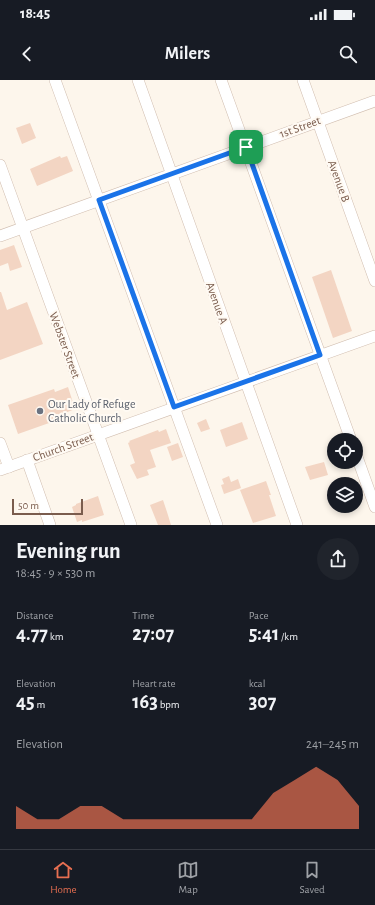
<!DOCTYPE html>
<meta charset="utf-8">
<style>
body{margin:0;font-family:"Alegreya Sans",sans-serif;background:#20242c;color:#f1f3f6;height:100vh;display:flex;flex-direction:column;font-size:15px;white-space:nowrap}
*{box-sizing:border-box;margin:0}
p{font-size:13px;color:#9ea1a6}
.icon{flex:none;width:22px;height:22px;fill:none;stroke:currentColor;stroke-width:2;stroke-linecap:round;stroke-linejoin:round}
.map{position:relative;height:445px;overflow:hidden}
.details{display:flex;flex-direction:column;background:#171b24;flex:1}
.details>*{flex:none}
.tools{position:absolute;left:327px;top:353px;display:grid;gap:8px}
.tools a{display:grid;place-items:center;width:36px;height:36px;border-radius:50%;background:#171b24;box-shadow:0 2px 6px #0003;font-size:20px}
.scale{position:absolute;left:12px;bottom:10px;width:71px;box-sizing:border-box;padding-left:4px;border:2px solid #7a5c4d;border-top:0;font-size:11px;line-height:14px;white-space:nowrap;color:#7a5c4d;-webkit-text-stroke:3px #fffaf3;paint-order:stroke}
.pin{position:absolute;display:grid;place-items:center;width:34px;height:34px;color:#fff;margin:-17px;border-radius:8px;box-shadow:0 2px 6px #0006}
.round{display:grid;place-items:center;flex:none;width:42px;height:42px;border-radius:21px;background:#20242c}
.overview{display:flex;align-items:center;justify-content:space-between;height:68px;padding:0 16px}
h1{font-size:22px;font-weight:600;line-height:30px}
.figures{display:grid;grid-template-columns:repeat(3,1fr);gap:6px;height:68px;padding:4px 16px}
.figures div{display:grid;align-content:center}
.figures b{font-size:20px;font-weight:600}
.figures small{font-size:11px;font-weight:400}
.figures p{font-size:11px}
.chart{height:112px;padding:8px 16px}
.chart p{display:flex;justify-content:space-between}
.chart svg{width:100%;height:72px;margin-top:4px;fill:#e76f51;opacity:.7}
.status{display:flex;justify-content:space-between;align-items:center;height:28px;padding:0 20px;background:#171b24;direction:ltr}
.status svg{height:11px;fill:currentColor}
header{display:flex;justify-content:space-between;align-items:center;height:52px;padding:0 16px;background:#171b24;font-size:18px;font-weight:600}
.tabs{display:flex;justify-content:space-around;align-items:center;height:56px;border-top:1px solid #363941;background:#171b24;font-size:11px;color:#9ea1a6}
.tabs a{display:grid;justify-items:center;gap:2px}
.tabs .current{color:#e76f51}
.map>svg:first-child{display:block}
</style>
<div class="status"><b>18:45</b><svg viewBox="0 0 49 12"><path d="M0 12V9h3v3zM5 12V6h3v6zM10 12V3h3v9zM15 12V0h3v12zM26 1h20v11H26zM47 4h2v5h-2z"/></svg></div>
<header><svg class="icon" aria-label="back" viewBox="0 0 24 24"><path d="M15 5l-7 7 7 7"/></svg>Milers<svg class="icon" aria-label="search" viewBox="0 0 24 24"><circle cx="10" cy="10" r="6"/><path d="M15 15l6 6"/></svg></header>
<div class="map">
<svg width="375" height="445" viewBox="0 0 375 445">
<rect width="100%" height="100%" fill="#fdf6ec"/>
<g fill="#f3d5c3">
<polygon points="30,43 36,58 22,64 16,48"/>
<polygon points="60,76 61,78 67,76 73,91 37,106 30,89"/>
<polygon points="14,165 22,187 10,191 8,183 0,186 0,170"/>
<polygon points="331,190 352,251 333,258 312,197"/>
<polygon points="0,212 1,212 7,230 27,222 43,264 0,280"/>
<polygon points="68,307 75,329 65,333 66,337 18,354 8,325 54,309 55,312"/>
<polygon points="206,339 210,349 201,352 197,343"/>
<polygon points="242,342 248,359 226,367 220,350"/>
<polygon points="166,349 171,363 150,370 156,387 147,390 149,395 137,399 130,385 135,383 128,363 130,362 129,361 158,350 159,352"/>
<polygon points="178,363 183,377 172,381 167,367"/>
<polygon points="324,382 328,395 310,400 305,387"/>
<polygon points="229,396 231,402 238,399 241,408 224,414 221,405 224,404 222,399"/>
<polygon points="266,401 271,415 269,415 276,436 253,443 240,410"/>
<polygon points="98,416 104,435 82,442 82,440 77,442 72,427 76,425 76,424"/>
<polygon points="163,420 167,432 171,445 158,445 150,425"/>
</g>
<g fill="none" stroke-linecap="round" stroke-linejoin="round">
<defs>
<g id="minor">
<polyline points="55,0 217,445"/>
<polyline points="138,0 297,445"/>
<polyline points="221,0 351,360"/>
<polyline points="303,0 375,201"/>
<polyline points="0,85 131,445"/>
<polyline points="0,156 375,21"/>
<polyline points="0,363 9,387"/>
<polyline points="356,374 375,427"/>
<polyline points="27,380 50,445"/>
<polyline points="0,390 375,256"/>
</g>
</defs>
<use href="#minor" stroke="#d1beb0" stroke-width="12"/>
<use href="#minor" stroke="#fff" stroke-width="11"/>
</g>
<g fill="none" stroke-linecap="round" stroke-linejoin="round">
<defs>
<polygon id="route" points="246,67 320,275 174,327 99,120"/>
</defs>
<use href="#route" stroke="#fff" stroke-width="8"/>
<use href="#route" stroke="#1a73e8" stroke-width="5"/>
</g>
<circle fill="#6b7280" stroke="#fffaf3" stroke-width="1.5" cx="40" cy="331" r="4"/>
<g text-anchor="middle" stroke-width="4" stroke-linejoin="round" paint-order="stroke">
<g font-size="12" fill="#7a5c4d" stroke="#fffaf3">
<text transform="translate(300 47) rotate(-20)" y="4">1st Street</text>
<text transform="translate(339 101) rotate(70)" y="4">Avenue B</text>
<text transform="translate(217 223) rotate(70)" y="4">Avenue A</text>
<text transform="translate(65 265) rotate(70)" y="4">Webster Street</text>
<text transform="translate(63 367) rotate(-20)" y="4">Church Street</text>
</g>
<g font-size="12" fill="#5b616d" stroke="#fffaf3" text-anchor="start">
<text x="48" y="328">Our Lady of Refuge<tspan x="48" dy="14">Catholic Church</tspan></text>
</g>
</g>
</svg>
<div class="tools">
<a><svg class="icon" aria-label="locate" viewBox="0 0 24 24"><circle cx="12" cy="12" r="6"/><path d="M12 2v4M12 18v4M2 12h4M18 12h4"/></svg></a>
<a><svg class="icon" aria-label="layers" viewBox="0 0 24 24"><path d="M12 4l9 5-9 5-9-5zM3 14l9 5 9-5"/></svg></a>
</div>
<div class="scale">50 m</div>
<div class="pin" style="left:246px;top:67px;background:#1e9e55"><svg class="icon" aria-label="arrive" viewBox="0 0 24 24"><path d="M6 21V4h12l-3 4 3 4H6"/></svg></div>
</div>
<section class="details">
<div class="overview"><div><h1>Evening run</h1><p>18:45 · 9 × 530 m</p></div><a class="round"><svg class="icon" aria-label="share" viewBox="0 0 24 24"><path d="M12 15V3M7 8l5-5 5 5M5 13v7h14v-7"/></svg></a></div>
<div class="figures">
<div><p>Distance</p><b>4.77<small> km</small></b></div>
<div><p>Time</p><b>27:07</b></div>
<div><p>Pace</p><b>5:41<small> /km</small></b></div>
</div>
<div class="figures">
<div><p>Elevation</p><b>45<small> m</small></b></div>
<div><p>Heart rate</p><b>163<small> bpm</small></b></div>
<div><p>kcal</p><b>307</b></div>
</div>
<div class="chart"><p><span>Elevation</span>241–245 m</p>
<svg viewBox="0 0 160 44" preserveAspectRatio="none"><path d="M0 44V30L10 38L20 38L30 30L40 30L50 38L60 38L70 38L80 38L90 38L100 38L110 38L120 22L130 14L140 6L150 14L160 30V44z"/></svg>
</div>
</section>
<nav class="tabs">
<a class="current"><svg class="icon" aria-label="home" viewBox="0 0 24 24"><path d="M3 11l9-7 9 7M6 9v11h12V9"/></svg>Home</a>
<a><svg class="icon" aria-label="map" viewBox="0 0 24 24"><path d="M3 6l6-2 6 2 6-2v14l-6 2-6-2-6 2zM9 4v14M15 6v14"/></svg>Map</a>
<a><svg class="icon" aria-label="saved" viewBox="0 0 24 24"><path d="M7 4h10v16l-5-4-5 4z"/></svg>Saved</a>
</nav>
